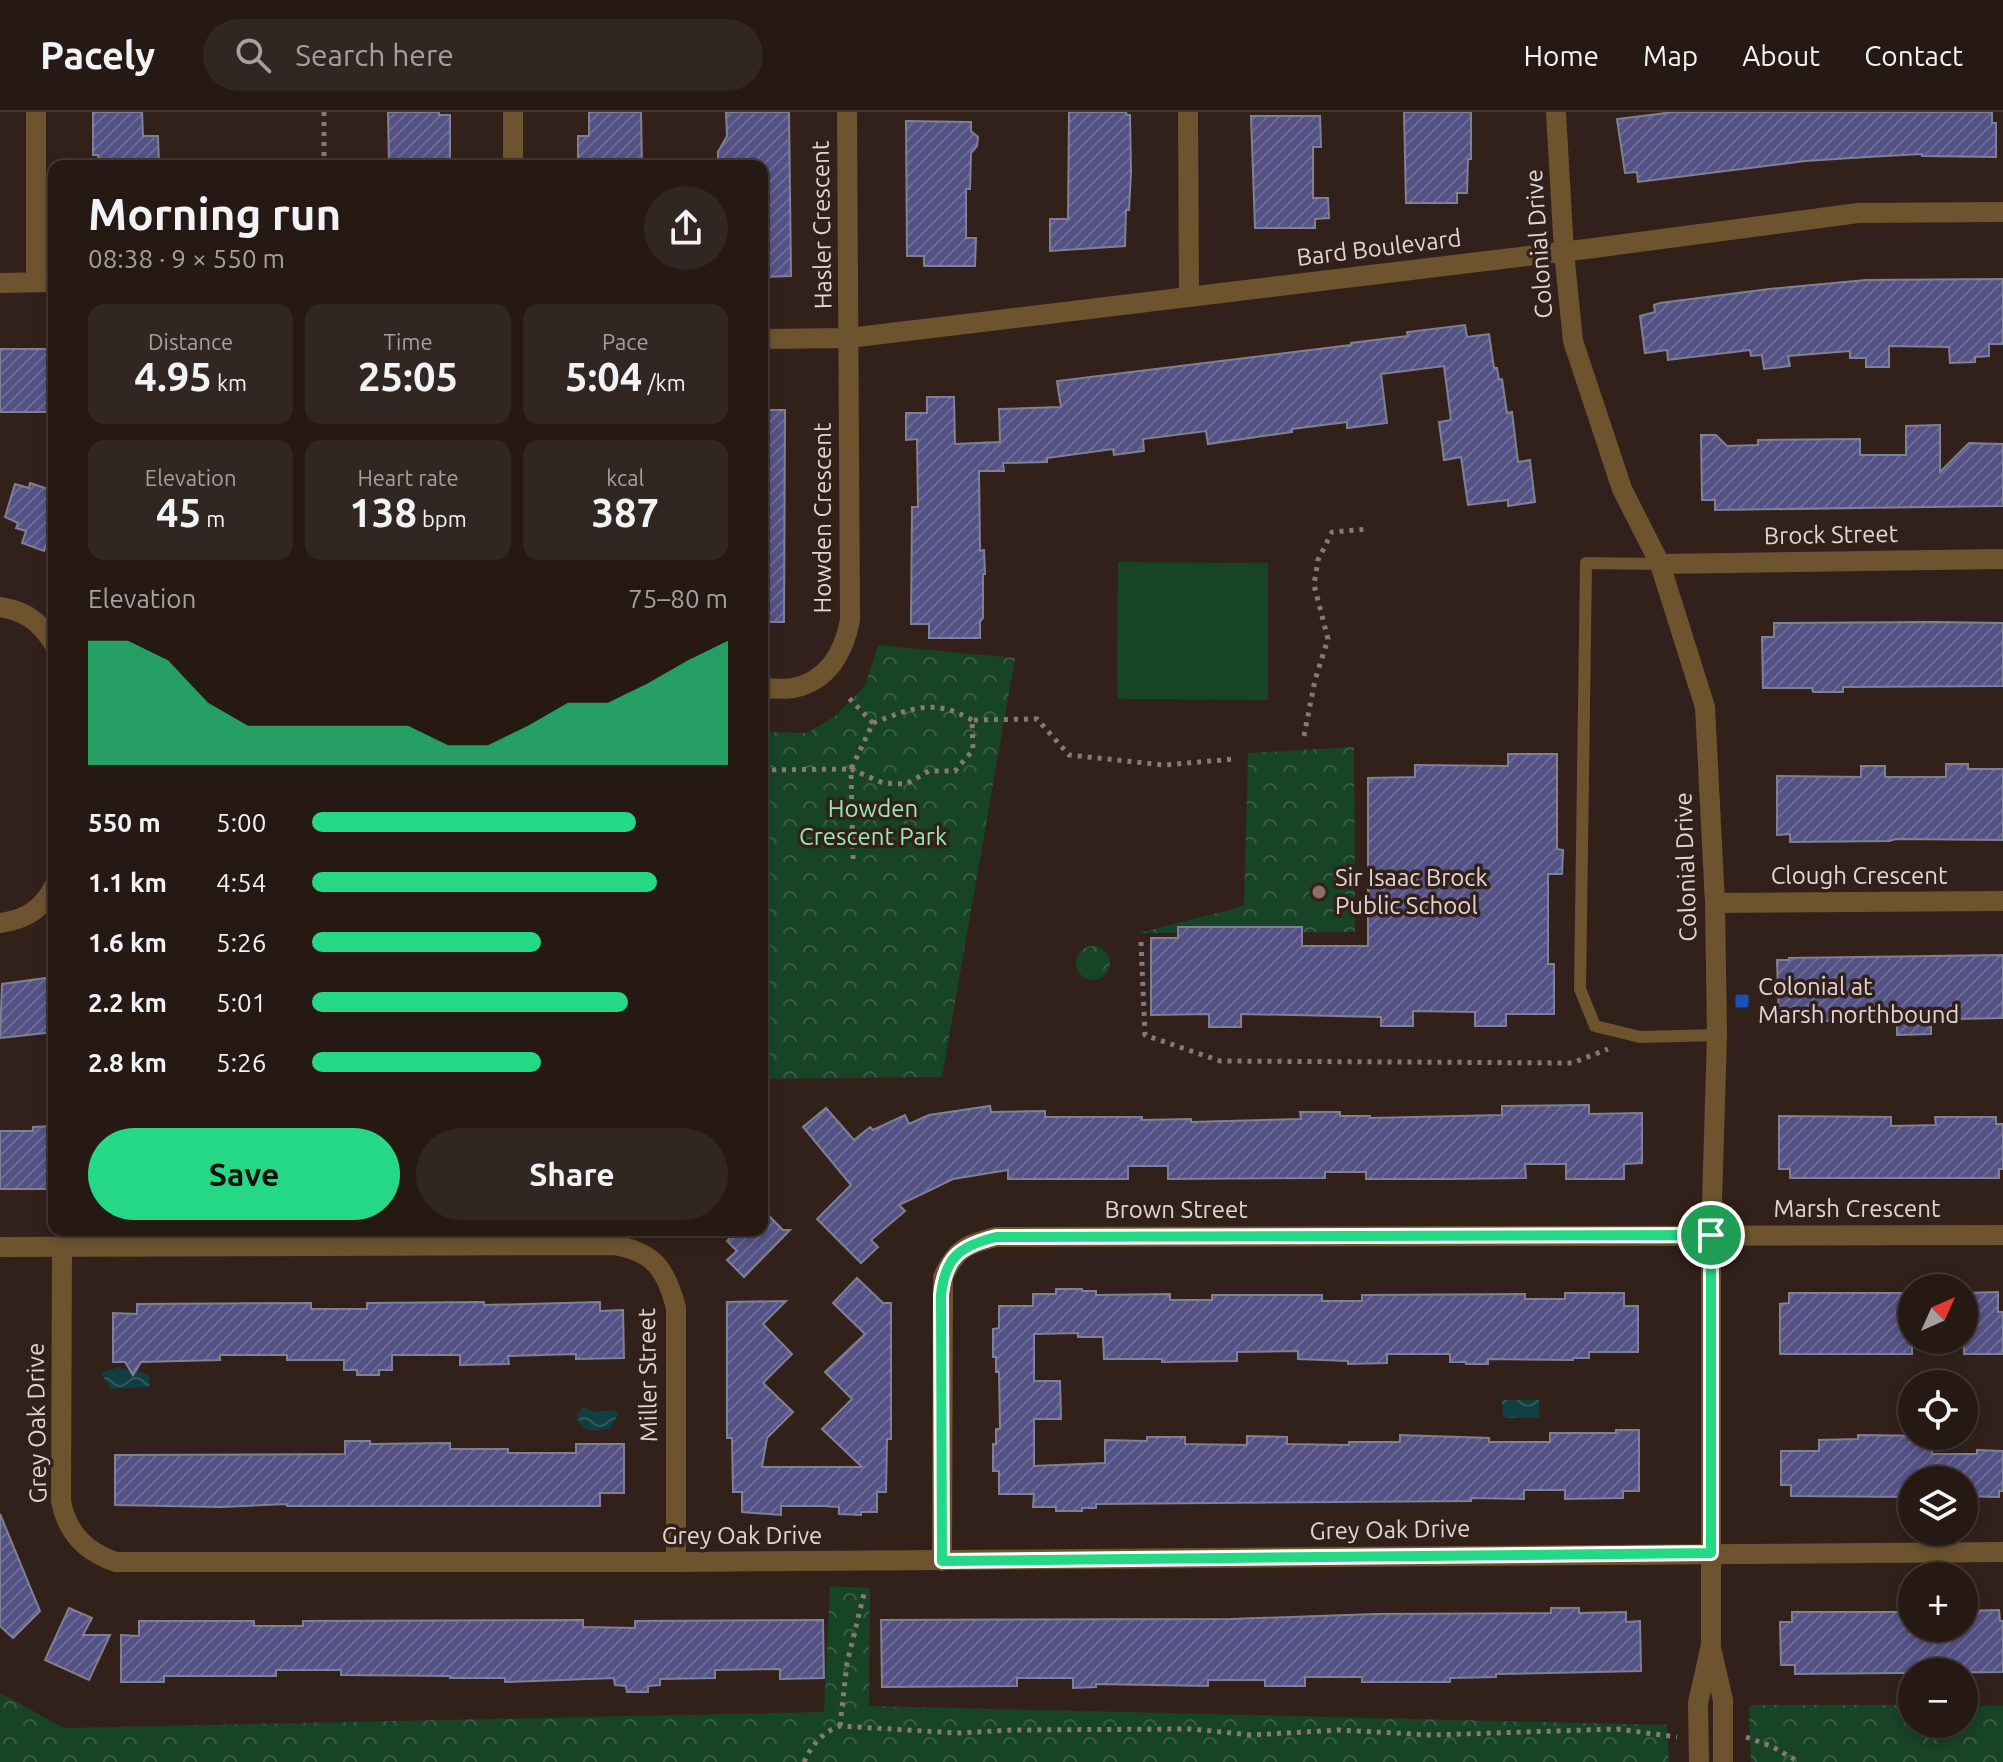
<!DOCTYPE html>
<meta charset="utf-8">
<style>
body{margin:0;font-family:Ubuntu,sans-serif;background:#322622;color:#f1f3f6;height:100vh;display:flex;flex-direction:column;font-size:30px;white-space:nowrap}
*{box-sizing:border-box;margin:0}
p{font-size:26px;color:#a4a0a0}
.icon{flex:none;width:44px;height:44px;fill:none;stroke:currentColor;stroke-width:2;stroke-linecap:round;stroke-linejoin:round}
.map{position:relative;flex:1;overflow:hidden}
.side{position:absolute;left:48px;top:48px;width:720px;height:1076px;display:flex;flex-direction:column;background:#261914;border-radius:16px;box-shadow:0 4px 12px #0003,0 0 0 2px #423834}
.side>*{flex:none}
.needle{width:52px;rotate:45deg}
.tools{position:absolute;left:1898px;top:1162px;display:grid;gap:16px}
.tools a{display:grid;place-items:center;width:80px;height:80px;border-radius:50%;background:#261914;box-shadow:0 4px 12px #0003,0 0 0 2px #423834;font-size:40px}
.pin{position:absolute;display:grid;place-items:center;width:68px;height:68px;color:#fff;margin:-34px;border:4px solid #fff;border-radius:50%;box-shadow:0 2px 8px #0007}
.round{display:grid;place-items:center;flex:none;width:84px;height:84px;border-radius:42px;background:#322622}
.overview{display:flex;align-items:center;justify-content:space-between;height:136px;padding:0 40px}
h1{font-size:44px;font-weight:700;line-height:60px}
.metrics{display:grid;grid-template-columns:repeat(3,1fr);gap:12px;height:136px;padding:8px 40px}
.metrics div{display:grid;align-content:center;border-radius:16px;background:#322622;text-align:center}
.metrics b{font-size:40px;font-weight:700}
.metrics small{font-size:22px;font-weight:400}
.metrics p{font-size:22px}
.chart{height:224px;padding:16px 40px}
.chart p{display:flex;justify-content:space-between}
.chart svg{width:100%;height:144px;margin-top:8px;fill:#25d886;opacity:.7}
.primary-button{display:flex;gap:16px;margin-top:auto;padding:16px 40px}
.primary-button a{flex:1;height:92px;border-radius:48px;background:#25d886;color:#111;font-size:32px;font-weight:700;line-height:92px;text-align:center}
.primary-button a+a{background:#322622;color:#f1f3f6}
ul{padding:0 40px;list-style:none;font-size:26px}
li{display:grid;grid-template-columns:128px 96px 1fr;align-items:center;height:60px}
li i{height:20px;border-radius:10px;background:#25d886}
header{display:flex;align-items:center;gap:48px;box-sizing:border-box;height:112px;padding:0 40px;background:#261914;border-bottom:2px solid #423834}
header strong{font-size:38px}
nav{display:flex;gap:44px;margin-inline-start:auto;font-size:28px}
.search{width:560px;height:72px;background:#322622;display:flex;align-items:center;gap:20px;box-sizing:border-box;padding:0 28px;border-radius:44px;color:#a4a0a0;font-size:30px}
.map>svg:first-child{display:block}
</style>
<header>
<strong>Pacely</strong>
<div class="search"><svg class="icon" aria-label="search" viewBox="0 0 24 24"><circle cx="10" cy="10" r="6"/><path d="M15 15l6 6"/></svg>Search here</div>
<nav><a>Home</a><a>Map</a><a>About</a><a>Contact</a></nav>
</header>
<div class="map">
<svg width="2003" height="1650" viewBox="0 0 2003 1650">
<defs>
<pattern id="park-crowns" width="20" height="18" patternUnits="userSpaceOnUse" patternTransform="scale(2)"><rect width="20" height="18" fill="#174327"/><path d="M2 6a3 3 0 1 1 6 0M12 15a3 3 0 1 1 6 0" fill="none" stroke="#385d45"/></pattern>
<pattern id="water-waves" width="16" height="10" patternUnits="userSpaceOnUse" patternTransform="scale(2)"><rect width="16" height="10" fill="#103f41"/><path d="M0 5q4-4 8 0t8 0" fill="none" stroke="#325a5b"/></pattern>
<pattern id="building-hatch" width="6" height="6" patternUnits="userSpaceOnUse" patternTransform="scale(2)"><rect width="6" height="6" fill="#545285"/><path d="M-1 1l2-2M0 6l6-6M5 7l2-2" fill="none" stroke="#6c6a95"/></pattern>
</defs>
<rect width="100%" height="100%" fill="#32211b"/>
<polygon fill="#174327" points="1118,450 1268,451 1268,588 1117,587"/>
<g fill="url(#park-crowns)">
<polygon points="878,533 1015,546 942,965 762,967 762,620 807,621 835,604 865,574"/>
<polygon points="1354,635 1355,820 1139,821 1244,794 1248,641"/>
<circle cx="1093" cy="851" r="17"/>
<polygon points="830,1474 870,1476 869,1594 1667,1613 1669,1650 0,1650 0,1581 64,1616 824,1600"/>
<polygon points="1749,1593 1912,1593 1912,1612 1964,1612 1964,1594 2003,1594 2003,1650 1751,1650"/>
</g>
<g fill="url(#water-waves)">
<path d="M 120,1255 C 130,1261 141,1256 150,1265 L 149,1275 L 111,1277 L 101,1261 Z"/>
<polygon points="1502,1288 1539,1288 1539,1306 1503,1306"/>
<path d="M 583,1295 L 596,1300 L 616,1298 L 618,1302 L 610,1316 C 596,1319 581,1323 577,1303 Z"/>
</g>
<g fill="url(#building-hatch)" stroke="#808094" stroke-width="2">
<polygon points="93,0 142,0 143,24 158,24 159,54 99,54 98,43 93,43"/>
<polygon points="388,0 439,0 439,3 450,3 450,54 389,54"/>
<polygon points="589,0 641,0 642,54 578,54 578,24 589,24"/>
<polygon points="726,0 789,0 791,164 762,165 762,53 718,53 718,40 727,24"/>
<polygon points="1069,0 1126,0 1127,3 1130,3 1131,60 1129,98 1126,98 1125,134 1050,139 1050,107 1068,107"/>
<polygon points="1404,0 1471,0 1471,47 1468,47 1467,81 1457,81 1457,91 1406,91"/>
<polygon points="1674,0 1992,0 1992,11 1996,11 1996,45 1922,44 1922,42 1867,45 1805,49 1638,70 1637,60 1625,61 1617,7"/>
<polygon points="1251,4 1320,4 1321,35 1313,35 1313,86 1328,86 1329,106 1315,107 1315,116 1255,116"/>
<polygon points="906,9 971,10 971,19 978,25 977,34 971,41 970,77 966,77 966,126 976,126 975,154 924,154 924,144 907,144"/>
<polygon points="2003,167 2003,232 1989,232 1989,244 1975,245 1975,250 1950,251 1949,235 1889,234 1889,255 1866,255 1866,246 1850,246 1850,239 1788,244 1790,254 1764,257 1762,243 1751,244 1750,238 1668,248 1667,238 1645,241 1640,204 1655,200 1654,193 1660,191 1769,177 1866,168"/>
<polygon points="1465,213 1467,225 1489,222 1494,256 1497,256 1499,268 1502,267 1507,301 1512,300 1518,350 1530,348 1535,390 1508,394 1508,388 1468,393 1461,345 1444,348 1439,310 1451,308 1444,254 1381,262 1387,311 1347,316 1347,310 1292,317 1292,320 1208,332 1206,319 1143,327 1144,339 1114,343 1113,337 1047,346 1047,350 1003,351 1004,359 979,359 980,439 984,438 985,462 983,462 983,506 980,510 980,526 929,526 929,512 911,512 912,395 918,395 917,327 906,328 906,301 927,301 927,285 954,285 955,332 1000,330 999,297 1061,295 1057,269 1351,233 1351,231 1408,224 1407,220"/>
<polygon points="0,237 54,237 54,294 47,294 47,300 0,300"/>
<polygon points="762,298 785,298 784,510 762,510"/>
<polygon points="1940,313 1940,360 1969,331 2003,332 2003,394 1715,398 1715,388 1702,388 1701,323 1716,323 1727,334 1758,333 1758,328 1860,327 1860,343 1906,343 1906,314"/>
<polygon points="30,371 54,379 54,410 44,439 22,431 26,419 16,416 18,411 5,405 15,372 29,376"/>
<polygon points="1935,510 2003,511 2003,574 1843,575 1843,580 1813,580 1812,576 1763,576 1762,525 1774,525 1774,511"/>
<polygon points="1508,642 1557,642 1557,737 1563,738 1562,762 1548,762 1548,852 1554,852 1554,902 1506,902 1506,914 1475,914 1475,900 1413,899 1413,914 1381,914 1381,905 1241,902 1241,915 1209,915 1209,902 1151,903 1151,826 1178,826 1178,815 1302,815 1302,834 1368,834 1368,666 1415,665 1415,653 1508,654"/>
<polygon points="1946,652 1968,652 1968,657 2003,657 2003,728 1896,727 1889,729 1790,730 1790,722 1777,723 1777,664 1861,665 1861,654 1885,654 1885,665 1946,665"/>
<polygon points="2003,843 2003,906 1955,907 1955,911 1931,912 1931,922 1897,923 1897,907 1872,907 1872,902 1837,901 1832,909 1822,909 1808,895 1793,910 1779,910 1777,848 1789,848 1789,846"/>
<polygon points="54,865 54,920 0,926 2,872"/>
<polygon points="1589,993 1589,1002 1642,1001 1642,1051 1624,1052 1624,1067 1566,1067 1566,1052 1525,1052 1526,1066 1451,1067 1366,1067 1366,1060 1325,1060 1325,1066 1168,1067 1168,1054 1128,1054 1128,1067 1008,1067 1008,1058 953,1067 899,1093 905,1099 871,1128 878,1135 861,1151 817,1107 851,1073 803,1015 826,996 854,1028 870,1015 873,1018 905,1003 909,1012 929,1003 990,994 991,1000 1045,999 1045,1005 1142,1005 1142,1008 1191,1007 1191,1010 1301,1007 1300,1000 1340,1000 1340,1004 1370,1004 1370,1006 1502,1003 1502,994"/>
<polygon points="1779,1004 1891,1005 1891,1014 1936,1013 1935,1005 1996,1005 1996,1012 2003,1012 2003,1057 1999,1057 1999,1066 1790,1066 1790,1057 1779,1057"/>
<polygon points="54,1014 54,1077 0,1077 0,1019 33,1019 33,1015"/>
<polygon points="762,1097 783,1118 790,1118 744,1165 727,1148 737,1139 727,1129 737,1118 762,1118"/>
<polygon points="857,1166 883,1191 891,1191 891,1327 887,1327 886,1380 877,1380 877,1400 861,1400 861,1403 839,1402 839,1395 823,1394 781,1394 781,1403 742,1400 742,1380 733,1380 732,1326 727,1326 727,1190 786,1189 763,1212 792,1242 763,1271 793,1300 767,1326 762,1355 862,1355 822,1317 852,1287 825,1260 865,1222 833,1191"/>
<polygon points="1056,1177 1082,1177 1082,1179 1096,1179 1096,1183 1170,1182 1170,1188 1212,1188 1212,1183 1322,1183 1322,1189 1362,1189 1362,1183 1525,1182 1525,1187 1565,1187 1565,1181 1624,1181 1624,1194 1638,1194 1638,1240 1589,1240 1589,1246 1573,1246 1573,1248 1488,1247 1488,1252 1466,1252 1466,1250 1450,1250 1450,1242 1387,1242 1387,1251 1348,1252 1348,1249 1298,1247 1298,1239 1237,1240 1237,1249 1162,1250 1162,1247 1104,1247 1103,1225 1078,1225 1078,1221 1034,1222 1034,1269 1060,1269 1061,1307 1034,1307 1034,1354 1105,1351 1105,1328 1147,1329 1147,1325 1185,1325 1185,1332 1247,1333 1247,1324 1287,1325 1287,1332 1349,1333 1349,1330 1400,1330 1400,1323 1489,1326 1489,1330 1550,1330 1550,1321 1616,1321 1616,1318 1639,1318 1639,1379 1623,1379 1623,1386 1565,1387 1565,1378 1524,1378 1524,1387 1471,1386 1471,1389 1096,1392 1096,1396 1082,1396 1082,1399 1056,1399 1056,1395 1033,1395 1034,1382 999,1382 999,1359 993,1359 993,1332 996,1332 996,1317 1000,1317 999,1260 996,1260 996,1245 993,1245 993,1217 999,1216 999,1194 1033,1194 1033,1182 1056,1182"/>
<polygon points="1998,1180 1998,1200 2003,1200 2003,1242 1964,1242 1964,1181"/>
<polygon points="1789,1181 1912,1181 1912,1242 1780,1242 1780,1192 1789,1191"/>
<polygon points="484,1190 484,1193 600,1190 600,1199 623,1198 624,1246 576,1247 576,1242 508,1244 509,1252 460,1253 460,1243 392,1243 392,1258 379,1258 379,1263 357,1263 357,1258 344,1258 344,1248 287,1248 287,1243 220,1243 220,1248 141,1250 133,1263 125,1250 113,1250 113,1201 137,1202 137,1192 311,1191 311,1197 367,1197 367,1191"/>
<polygon points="1858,1323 1932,1324 1932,1342 1977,1342 1977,1338 2003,1339 2003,1379 1999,1379 1999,1385 1964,1384 1964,1368 1912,1368 1912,1385 1791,1384 1791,1373 1781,1373 1781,1339 1819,1339 1819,1328 1858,1327"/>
<polygon points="345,1329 370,1329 370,1332 450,1331 450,1337 508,1337 508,1341 576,1341 576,1332 624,1332 624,1381 600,1381 600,1394 287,1394 287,1392 220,1395 115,1393 115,1343 345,1342"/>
<polygon points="0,1402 40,1499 13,1526 0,1514"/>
<polygon points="69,1496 92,1506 83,1523 110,1523 89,1568 45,1548"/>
<polygon points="1551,1496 1579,1496 1579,1501 1626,1500 1626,1510 1640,1509 1641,1559 1496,1562 1496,1565 1450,1566 1450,1570 1362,1570 1362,1565 1305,1565 1305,1574 1265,1574 1265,1568 1208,1568 1208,1574 1096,1572 1096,1575 1073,1576 1073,1566 1017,1566 1017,1574 882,1575 881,1508 1231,1507 1375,1502 1551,1501"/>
<polygon points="1999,1498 2000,1509 2003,1509 2003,1560 1795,1562 1795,1553 1781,1553 1780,1510 1792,1510 1792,1500 1912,1500 1912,1516 1964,1516 1964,1499"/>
<polygon points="583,1508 583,1515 635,1516 635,1509 823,1508 824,1566 780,1567 780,1557 715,1558 715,1566 660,1567 660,1573 648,1574 648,1580 627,1580 626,1574 615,1573 614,1566 505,1570 505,1566 450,1566 450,1564 341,1563 341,1558 276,1558 276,1564 164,1564 164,1570 121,1570 121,1523 139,1524 139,1509 254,1509 254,1514 303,1514 303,1509"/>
</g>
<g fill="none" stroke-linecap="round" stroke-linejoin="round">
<g stroke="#887974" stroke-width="5" stroke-dasharray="4 6" stroke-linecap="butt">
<polyline points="324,0 324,54"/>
<path d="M 873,611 C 912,596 934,586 972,608"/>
<polyline points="1304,624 1315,568 1328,527 1314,473 1318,448 1332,420 1368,417"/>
<polyline points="762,658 851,657 873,611 847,584"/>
<polyline points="853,747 851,657 883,671 906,672 929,659 955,659 973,638 972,608 1037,607 1069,643 1164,653 1235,647"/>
<polyline points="1141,830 1145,923 1220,949 1572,951 1608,937"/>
<polyline points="840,1614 847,1551 865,1478"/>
<polyline points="1746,1625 1771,1634 1799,1650"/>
<path d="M 804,1650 C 812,1633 822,1620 840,1614 L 957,1621 L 1013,1618 L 1191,1617 L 1252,1623 L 1338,1618 L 1432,1623 L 1617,1617 L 1677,1625"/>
</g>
<polyline stroke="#6d542e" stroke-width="12" points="1660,452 1586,451 1580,877 1595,914 1640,925 1717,923"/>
<g stroke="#6d542e" stroke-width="20">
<polyline points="36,0 36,170"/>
<polyline points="513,0 513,54"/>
<polyline points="1188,0 1189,184"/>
<polyline points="1556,0 1564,140 1573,229 1622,377 1660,452 1705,595 1715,791 1717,923 1711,1123 1711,1533 1698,1591 1699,1650"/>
<polyline points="0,171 54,170"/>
<polyline points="762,227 849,226 1594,136 1858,101 2003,100"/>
<polyline points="1660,452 2003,447"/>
<path d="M 0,495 C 26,499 40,510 54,532"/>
<path d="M 762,576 C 772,576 784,578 793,576 C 828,569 844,540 850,508 L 847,0"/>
<polyline points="1715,791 2003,789"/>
<path d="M 0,811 C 25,808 43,797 54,774"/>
<path d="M 0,1135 L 614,1133 C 654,1140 666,1157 676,1196 L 676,1450"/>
<path d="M 62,1135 L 61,1389 C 67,1421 86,1440 116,1450 L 676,1450 L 2003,1440"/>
<path d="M 942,1449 L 943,1165 C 956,1137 966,1132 996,1125 L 2003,1123"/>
<polyline points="1712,1540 1723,1588 1723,1650"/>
</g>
</g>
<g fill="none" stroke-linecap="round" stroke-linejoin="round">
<defs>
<path id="route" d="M 1711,1123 L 1711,1441 L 942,1449 L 941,1183 C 945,1145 960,1134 996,1125 Z"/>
</defs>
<use href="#route" stroke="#fff" stroke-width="16"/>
<use href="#route" stroke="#25d886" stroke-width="10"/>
</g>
<circle fill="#8d6e63" stroke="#32211b" stroke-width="3" cx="1319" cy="780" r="8"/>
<rect fill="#1a4fb4" stroke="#32211b" stroke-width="3" x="1734" y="881" width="16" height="16" rx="4"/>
<g text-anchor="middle" stroke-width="7" stroke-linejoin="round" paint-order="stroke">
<g font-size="24" fill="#e2d5d1" stroke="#32211b">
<text transform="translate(822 113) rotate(-91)" y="8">Hasler Crescent</text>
<text transform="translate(1539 132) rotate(-94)" y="8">Colonial Drive</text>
<text transform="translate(1379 136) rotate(-7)" y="8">Bard Boulevard</text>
<text transform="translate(823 406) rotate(-90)" y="8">Howden Crescent</text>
<text transform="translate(1831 423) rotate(-1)" y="8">Brock Street</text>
<text transform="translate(1686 755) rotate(-92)" y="8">Colonial Drive</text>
<text x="1859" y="772">Clough Crescent</text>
<text x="1857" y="1105">Marsh Crescent</text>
<text x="1176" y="1106">Brown Street</text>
<text transform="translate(648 1263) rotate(-91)" y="8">Miller Street</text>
<text transform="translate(37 1311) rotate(-91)" y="8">Grey Oak Drive</text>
<text transform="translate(1390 1418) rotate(-1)" y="8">Grey Oak Drive</text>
<text x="742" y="1432">Grey Oak Drive</text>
</g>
<g font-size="24" fill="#98e9b0" stroke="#32211b">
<text x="873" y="705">Howden<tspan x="873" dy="28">Crescent Park</tspan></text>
</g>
<g font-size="24" fill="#e2d5d1" stroke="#32211b" text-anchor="start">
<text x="1335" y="774">Sir Isaac Brock<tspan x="1335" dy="28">Public School</tspan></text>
<text x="1758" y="883">Colonial at<tspan x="1758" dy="28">Marsh northbound</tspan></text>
</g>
</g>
</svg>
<div class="tools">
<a><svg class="needle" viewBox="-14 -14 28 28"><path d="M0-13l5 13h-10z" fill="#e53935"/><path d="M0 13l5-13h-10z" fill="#a4a0a0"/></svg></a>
<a><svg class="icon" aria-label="locate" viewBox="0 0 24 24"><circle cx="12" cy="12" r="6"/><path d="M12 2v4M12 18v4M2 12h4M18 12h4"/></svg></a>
<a><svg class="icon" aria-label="layers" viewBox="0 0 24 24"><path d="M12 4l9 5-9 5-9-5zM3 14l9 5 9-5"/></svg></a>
<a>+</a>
<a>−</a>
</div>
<div class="pin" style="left:1711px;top:1123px;background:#1e9e55"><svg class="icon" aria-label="arrive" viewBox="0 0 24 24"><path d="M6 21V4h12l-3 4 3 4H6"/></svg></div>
<section class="side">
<div class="overview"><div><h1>Morning run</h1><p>08:38 · 9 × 550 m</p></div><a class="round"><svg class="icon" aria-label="share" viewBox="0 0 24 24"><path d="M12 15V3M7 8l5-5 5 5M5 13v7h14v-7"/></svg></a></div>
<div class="metrics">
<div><p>Distance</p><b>4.95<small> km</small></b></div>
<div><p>Time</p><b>25:05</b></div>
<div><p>Pace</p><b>5:04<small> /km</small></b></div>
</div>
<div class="metrics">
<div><p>Elevation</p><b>45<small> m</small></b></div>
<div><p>Heart rate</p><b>138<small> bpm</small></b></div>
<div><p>kcal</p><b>387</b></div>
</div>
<div class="chart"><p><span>Elevation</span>75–80 m</p>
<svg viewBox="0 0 160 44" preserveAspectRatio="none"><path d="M0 44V6L10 6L20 12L30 25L40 32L50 32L60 32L70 32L80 32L90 38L100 38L110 32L120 25L130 25L140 19L150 12L160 6V44z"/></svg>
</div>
<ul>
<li><b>550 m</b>5:00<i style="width:78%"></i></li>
<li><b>1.1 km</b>4:54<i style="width:83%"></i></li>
<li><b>1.6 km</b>5:26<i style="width:55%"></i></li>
<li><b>2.2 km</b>5:01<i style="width:76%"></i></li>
<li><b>2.8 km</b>5:26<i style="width:55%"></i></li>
</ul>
<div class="primary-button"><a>Save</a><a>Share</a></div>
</section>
</div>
